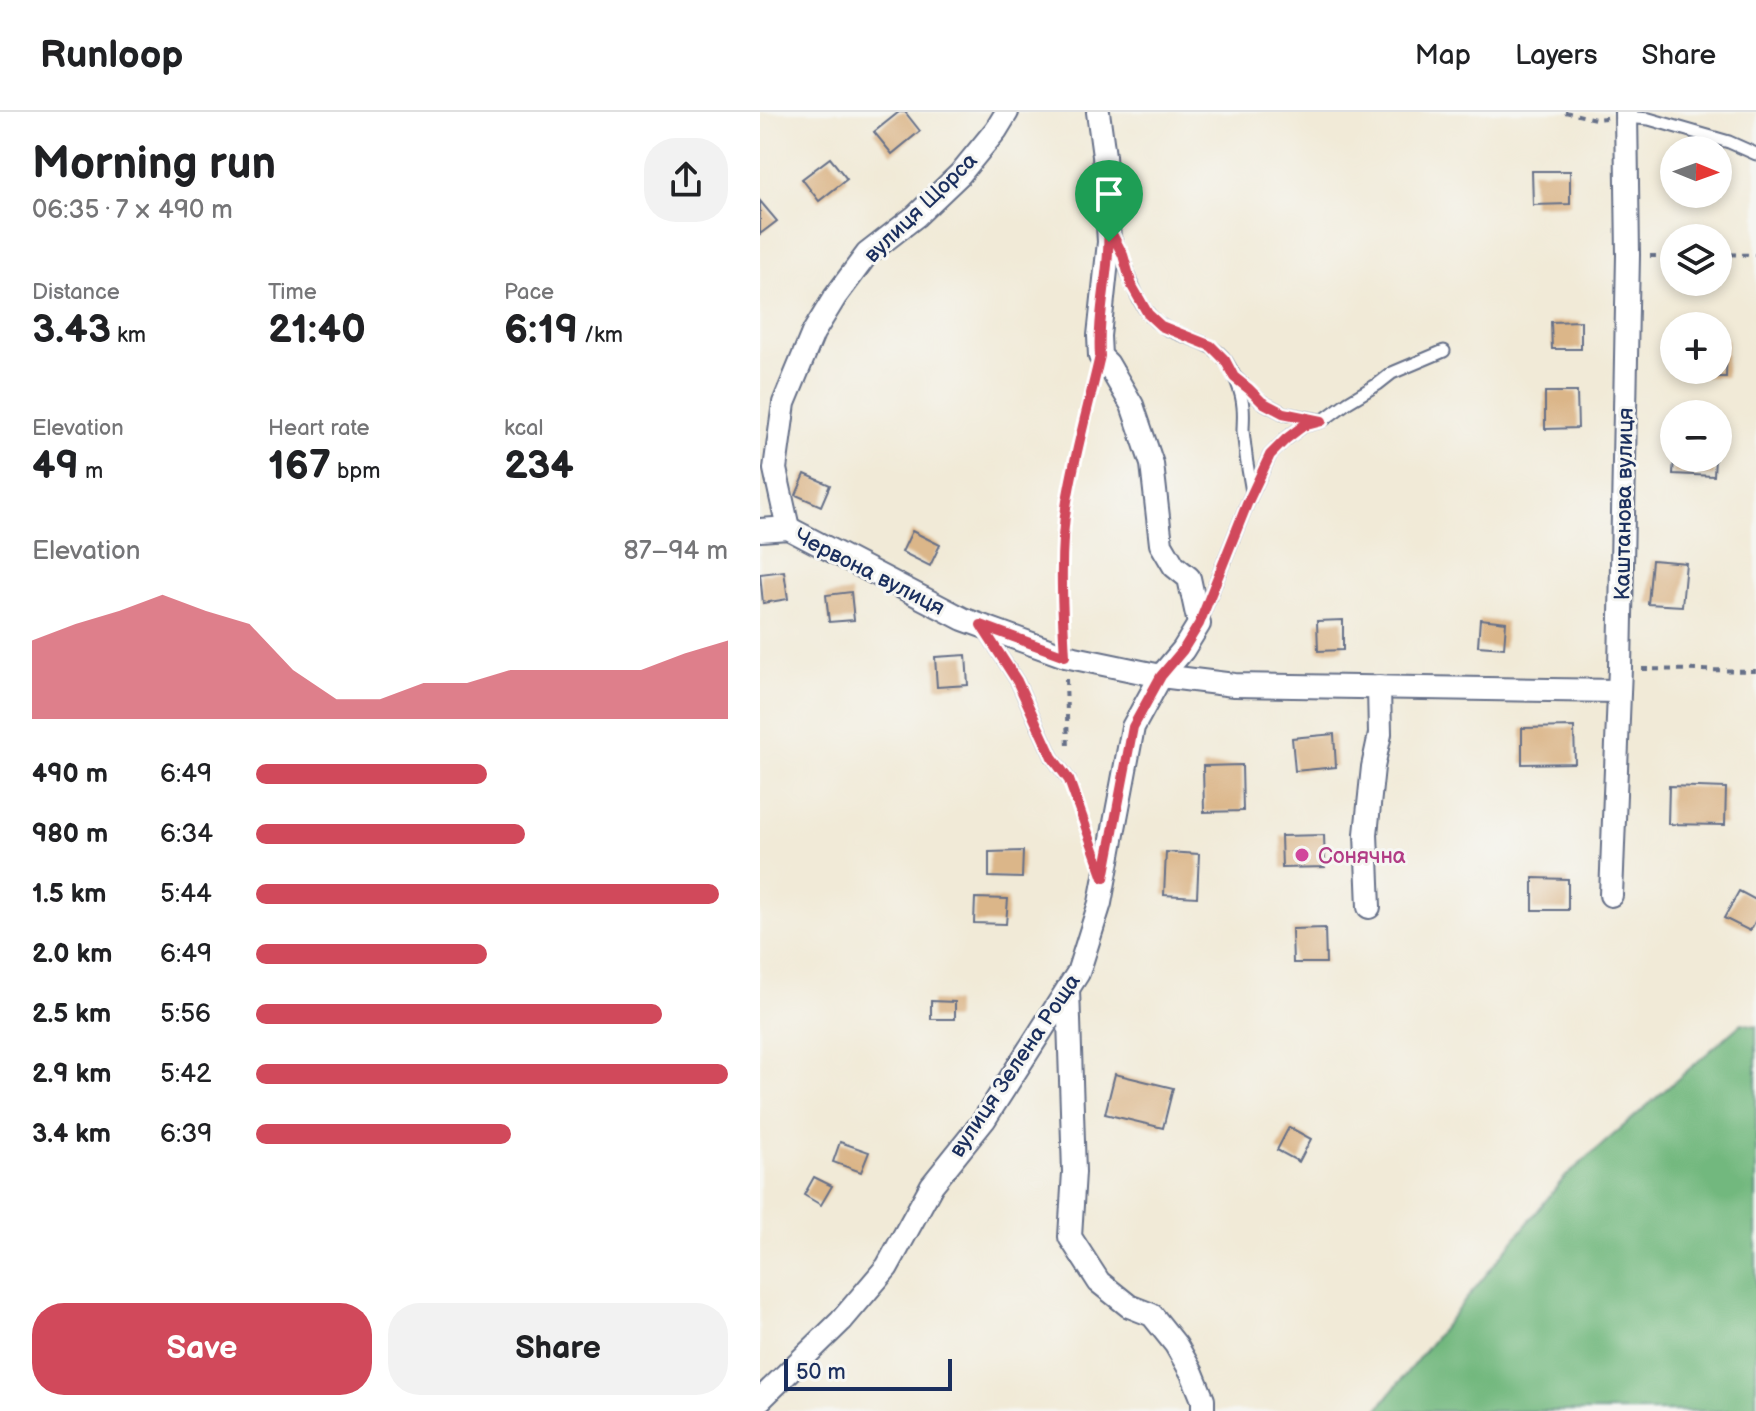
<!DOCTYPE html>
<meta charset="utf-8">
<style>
body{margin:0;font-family:"Balsamiq Sans",sans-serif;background:#f2f2f2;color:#202124;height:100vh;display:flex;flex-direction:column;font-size:30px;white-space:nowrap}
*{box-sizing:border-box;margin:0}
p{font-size:26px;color:#757577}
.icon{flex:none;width:44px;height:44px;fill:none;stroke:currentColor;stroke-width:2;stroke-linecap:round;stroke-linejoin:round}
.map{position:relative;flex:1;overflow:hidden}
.side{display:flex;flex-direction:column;background:#fff;width:760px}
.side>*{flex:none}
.needle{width:52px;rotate:91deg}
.tools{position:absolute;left:900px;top:24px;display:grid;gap:16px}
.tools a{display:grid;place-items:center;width:72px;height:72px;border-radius:50%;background:#fff;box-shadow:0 4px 12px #0003;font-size:40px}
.scale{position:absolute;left:24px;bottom:20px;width:168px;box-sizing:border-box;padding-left:8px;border:4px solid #1b2f5e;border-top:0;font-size:22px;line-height:28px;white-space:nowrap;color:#1b2f5e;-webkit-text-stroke:6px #f6f6f2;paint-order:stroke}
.pin{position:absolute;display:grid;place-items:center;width:68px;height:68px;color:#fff;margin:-82px -34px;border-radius:50% 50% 50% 0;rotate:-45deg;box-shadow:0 0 8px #0007}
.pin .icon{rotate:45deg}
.round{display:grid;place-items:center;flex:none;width:84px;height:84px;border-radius:32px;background:#f2f2f2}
.head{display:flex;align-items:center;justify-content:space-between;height:136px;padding:0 32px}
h1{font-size:44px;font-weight:600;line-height:60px}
.stats{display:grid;grid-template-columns:repeat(3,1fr);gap:12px;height:136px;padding:8px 32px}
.stats div{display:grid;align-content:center}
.stats b{font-size:40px;font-weight:600}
.stats small{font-size:22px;font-weight:400}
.stats p{font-size:22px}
.chart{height:224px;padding:16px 32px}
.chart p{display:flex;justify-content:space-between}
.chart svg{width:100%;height:144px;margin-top:8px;fill:#d1495b;opacity:.7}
.action{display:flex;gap:16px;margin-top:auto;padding:16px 32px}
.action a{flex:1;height:92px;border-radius:32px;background:#d1495b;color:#fff;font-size:32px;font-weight:600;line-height:92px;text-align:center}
.action a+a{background:#f2f2f2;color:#202124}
ul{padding:0 32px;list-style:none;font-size:26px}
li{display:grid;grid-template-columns:128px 96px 1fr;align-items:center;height:60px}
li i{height:20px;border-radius:10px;background:#d1495b}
header{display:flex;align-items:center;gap:48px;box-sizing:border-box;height:112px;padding:0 40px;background:#fff;border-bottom:2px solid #e0e0e0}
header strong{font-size:38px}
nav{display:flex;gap:44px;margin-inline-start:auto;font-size:28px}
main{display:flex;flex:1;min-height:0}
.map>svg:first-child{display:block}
</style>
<header>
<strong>Runloop</strong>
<nav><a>Map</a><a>Layers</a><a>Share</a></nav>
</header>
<main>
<section class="side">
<div class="head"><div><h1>Morning run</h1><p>06:35 · 7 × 490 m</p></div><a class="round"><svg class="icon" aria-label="share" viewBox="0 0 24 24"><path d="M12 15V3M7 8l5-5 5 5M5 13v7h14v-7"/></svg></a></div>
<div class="stats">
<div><p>Distance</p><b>3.43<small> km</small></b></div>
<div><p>Time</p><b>21:40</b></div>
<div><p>Pace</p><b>6:19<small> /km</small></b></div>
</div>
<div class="stats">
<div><p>Elevation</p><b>49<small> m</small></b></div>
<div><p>Heart rate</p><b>167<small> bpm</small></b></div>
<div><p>kcal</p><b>234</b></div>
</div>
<div class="chart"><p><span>Elevation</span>87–94 m</p>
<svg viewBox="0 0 160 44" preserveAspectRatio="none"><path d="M0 44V20L10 15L20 11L30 6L40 11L50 15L60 29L70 38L80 38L90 33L100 33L110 29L120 29L130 29L140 29L150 24L160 20V44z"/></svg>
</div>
<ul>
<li><b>490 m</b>6:49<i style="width:49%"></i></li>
<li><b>980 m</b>6:34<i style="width:57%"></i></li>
<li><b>1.5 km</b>5:44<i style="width:98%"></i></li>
<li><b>2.0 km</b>6:49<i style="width:49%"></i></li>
<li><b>2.5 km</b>5:56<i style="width:86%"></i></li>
<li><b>2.9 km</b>5:42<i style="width:100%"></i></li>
<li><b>3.4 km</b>6:39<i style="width:54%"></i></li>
</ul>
<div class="action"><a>Save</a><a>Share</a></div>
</section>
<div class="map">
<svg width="996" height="1299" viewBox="0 0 996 1299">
<rect width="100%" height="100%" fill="#f6f6f2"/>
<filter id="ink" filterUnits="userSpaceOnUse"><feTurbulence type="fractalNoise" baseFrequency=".0125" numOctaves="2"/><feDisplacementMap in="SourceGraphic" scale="16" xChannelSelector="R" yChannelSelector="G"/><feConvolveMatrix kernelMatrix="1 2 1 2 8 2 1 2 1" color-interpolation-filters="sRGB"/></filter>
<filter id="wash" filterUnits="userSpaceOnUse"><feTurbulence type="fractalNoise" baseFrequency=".006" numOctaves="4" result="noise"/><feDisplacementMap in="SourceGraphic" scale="32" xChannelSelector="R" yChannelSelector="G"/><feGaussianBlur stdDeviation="1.8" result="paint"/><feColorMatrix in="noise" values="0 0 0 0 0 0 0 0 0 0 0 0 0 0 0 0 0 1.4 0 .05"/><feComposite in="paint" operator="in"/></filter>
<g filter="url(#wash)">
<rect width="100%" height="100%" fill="#f1ead7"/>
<polygon fill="#72b87e" stroke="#46746e" stroke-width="2" points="982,911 996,914 996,1299 616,1299 804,1066"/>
<g id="blocks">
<g fill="#dbb689">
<polygon points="139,0 145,0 160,19 132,42 114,20"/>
<polygon points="70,46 87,67 59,89 42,67"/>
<polygon points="772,59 810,59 810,92 773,93"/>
<polygon points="0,89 17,109 0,122"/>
<polygon points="821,209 821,237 792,237 791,210"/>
<polygon points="958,227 967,227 966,265 919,265 919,258 958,258"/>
<polygon points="785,280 817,280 818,316 785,317"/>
<polygon points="914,346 955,346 954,364 913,362"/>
<polygon points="45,362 70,373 61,394 36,383"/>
<polygon points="152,419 180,433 170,454 142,440"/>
<polygon points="892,448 926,451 922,494 888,492"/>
<polygon points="24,459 28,487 3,491 0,462"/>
<polygon points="91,480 94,508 69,510 66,483"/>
<polygon points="720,507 746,510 744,536 718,534"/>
<polygon points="583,508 583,538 558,539 557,509"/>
<polygon points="206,543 208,573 177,575 175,545"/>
<polygon points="814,615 815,651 762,652 762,616"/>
<polygon points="574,622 576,655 535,659 532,626"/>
<polygon points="482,653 483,699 444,700 443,654"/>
<polygon points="909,674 966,676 965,713 908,712"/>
<polygon points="564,723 565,755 522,756 521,724"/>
<polygon points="263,739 262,766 229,765 229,740"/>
<polygon points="406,740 439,742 437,785 404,783"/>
<polygon points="773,766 808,767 808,798 773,798"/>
<polygon points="979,779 996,788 996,808 990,819 964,806"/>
<polygon points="215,786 248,787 246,812 214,811"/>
<polygon points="565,816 566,851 533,851 532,817"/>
<polygon points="171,889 195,890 195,907 171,907"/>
<polygon points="355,962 413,976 403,1016 345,1002"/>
<polygon points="529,1015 551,1027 539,1050 517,1038"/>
<polygon points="80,1030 109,1040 101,1060 73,1050"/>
<polygon points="54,1065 72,1074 61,1093 44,1083"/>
</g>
</g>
</g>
<g filter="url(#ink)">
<use href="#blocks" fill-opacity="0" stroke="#667088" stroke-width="2"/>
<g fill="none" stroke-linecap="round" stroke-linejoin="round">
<defs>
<g id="lane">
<polyline points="866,5 889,7 969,30 996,42"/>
<path d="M 353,123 C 367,151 374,197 402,214 C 423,227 451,227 466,249 C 474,261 482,280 483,295 C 484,303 483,311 483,319 C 485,340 488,360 492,380"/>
<polyline points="475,265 502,290 523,301 560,308"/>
<polyline points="441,507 487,392 510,343 526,327 543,314 562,309 588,290 618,272 632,261 684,239"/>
<polyline points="223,516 257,569 292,645 309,668"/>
</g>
<g id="street">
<polyline points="28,416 15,357 24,291 53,221 75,185 107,142 156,104 200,62 236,18 247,0"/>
<polyline points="0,418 28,416 203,507 305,544 401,564 474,573 859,579"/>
<polyline points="851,783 860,556 868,143 866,0"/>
<polyline points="609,795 606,722 613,655 620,622 619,575"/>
<polyline points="308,877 314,1060 310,1125 339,1170 369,1194 392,1203 416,1233 432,1261 443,1288 443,1299"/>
<polyline points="0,1288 81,1209 127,1155 172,1073 224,1008 318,861 340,791 373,615 401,564 423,538 439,512 429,466 414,454 401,432 392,352 372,293 348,252 340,244 339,224 349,130 344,44 338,0"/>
</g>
</defs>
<use href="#lane" stroke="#667088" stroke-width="15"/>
<use href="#street" stroke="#667088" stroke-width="26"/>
<g stroke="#667088" stroke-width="4" stroke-dasharray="6 6" stroke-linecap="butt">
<polyline points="805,0 835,7 847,6"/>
<polyline points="958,142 996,143"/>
<polyline points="890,144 914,144"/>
<polyline points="304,522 303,439 307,390 334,270"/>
<polyline points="882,557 996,559"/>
<polyline points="306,567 308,638"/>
<polyline points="314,682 330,726"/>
</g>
<use href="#lane" stroke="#fff" stroke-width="11"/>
<use href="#street" stroke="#fff" stroke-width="22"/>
</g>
</g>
<g fill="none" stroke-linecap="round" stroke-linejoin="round" filter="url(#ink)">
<defs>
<path id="route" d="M 348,114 L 363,143 L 372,174 L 388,202 L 401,214 L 451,234 L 465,248 L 474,265 L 489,277 L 502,290 L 523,301 L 562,309 L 543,314 L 526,327 L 510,343 L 487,392 L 439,512 L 423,538 L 401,564 L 373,615 L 344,766 L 309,668 L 292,645 L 257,569 L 221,513 L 305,544 C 302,493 299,439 307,389 C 315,341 329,292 340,244 C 337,200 351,157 348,114 Z"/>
</defs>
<use href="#route" stroke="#fff" stroke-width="16"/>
<use href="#route" stroke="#d1495b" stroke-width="10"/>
</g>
<circle fill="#d1479c" stroke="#f6f6f2" stroke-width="3" cx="542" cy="743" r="8"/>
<g text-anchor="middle" stroke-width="6" stroke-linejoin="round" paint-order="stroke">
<g font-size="22" fill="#1b2f5e" stroke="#f6f6f2">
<text transform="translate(160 95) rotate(-44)" y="8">вулиця Щорса</text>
<text transform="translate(863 392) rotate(-89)" y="8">Каштанова вулиця</text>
<text transform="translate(110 459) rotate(27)" y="8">Червона вулиця</text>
<text transform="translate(254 953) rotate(-56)" y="8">вулиця Зелена Роща</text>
</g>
<g font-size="22" fill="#b23c85" stroke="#f6f6f2" text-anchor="start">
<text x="558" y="751">Сонячна</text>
</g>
</g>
</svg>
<div class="tools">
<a><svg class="needle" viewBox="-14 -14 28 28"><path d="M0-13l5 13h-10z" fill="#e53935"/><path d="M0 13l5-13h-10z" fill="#757577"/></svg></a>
<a><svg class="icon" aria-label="layers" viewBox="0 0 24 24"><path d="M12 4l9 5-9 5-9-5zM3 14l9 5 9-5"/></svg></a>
<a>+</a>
<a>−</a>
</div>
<div class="scale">50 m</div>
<div class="pin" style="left:349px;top:130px;background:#1e9e55"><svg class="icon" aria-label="arrive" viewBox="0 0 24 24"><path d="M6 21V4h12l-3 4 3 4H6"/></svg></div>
</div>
</main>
